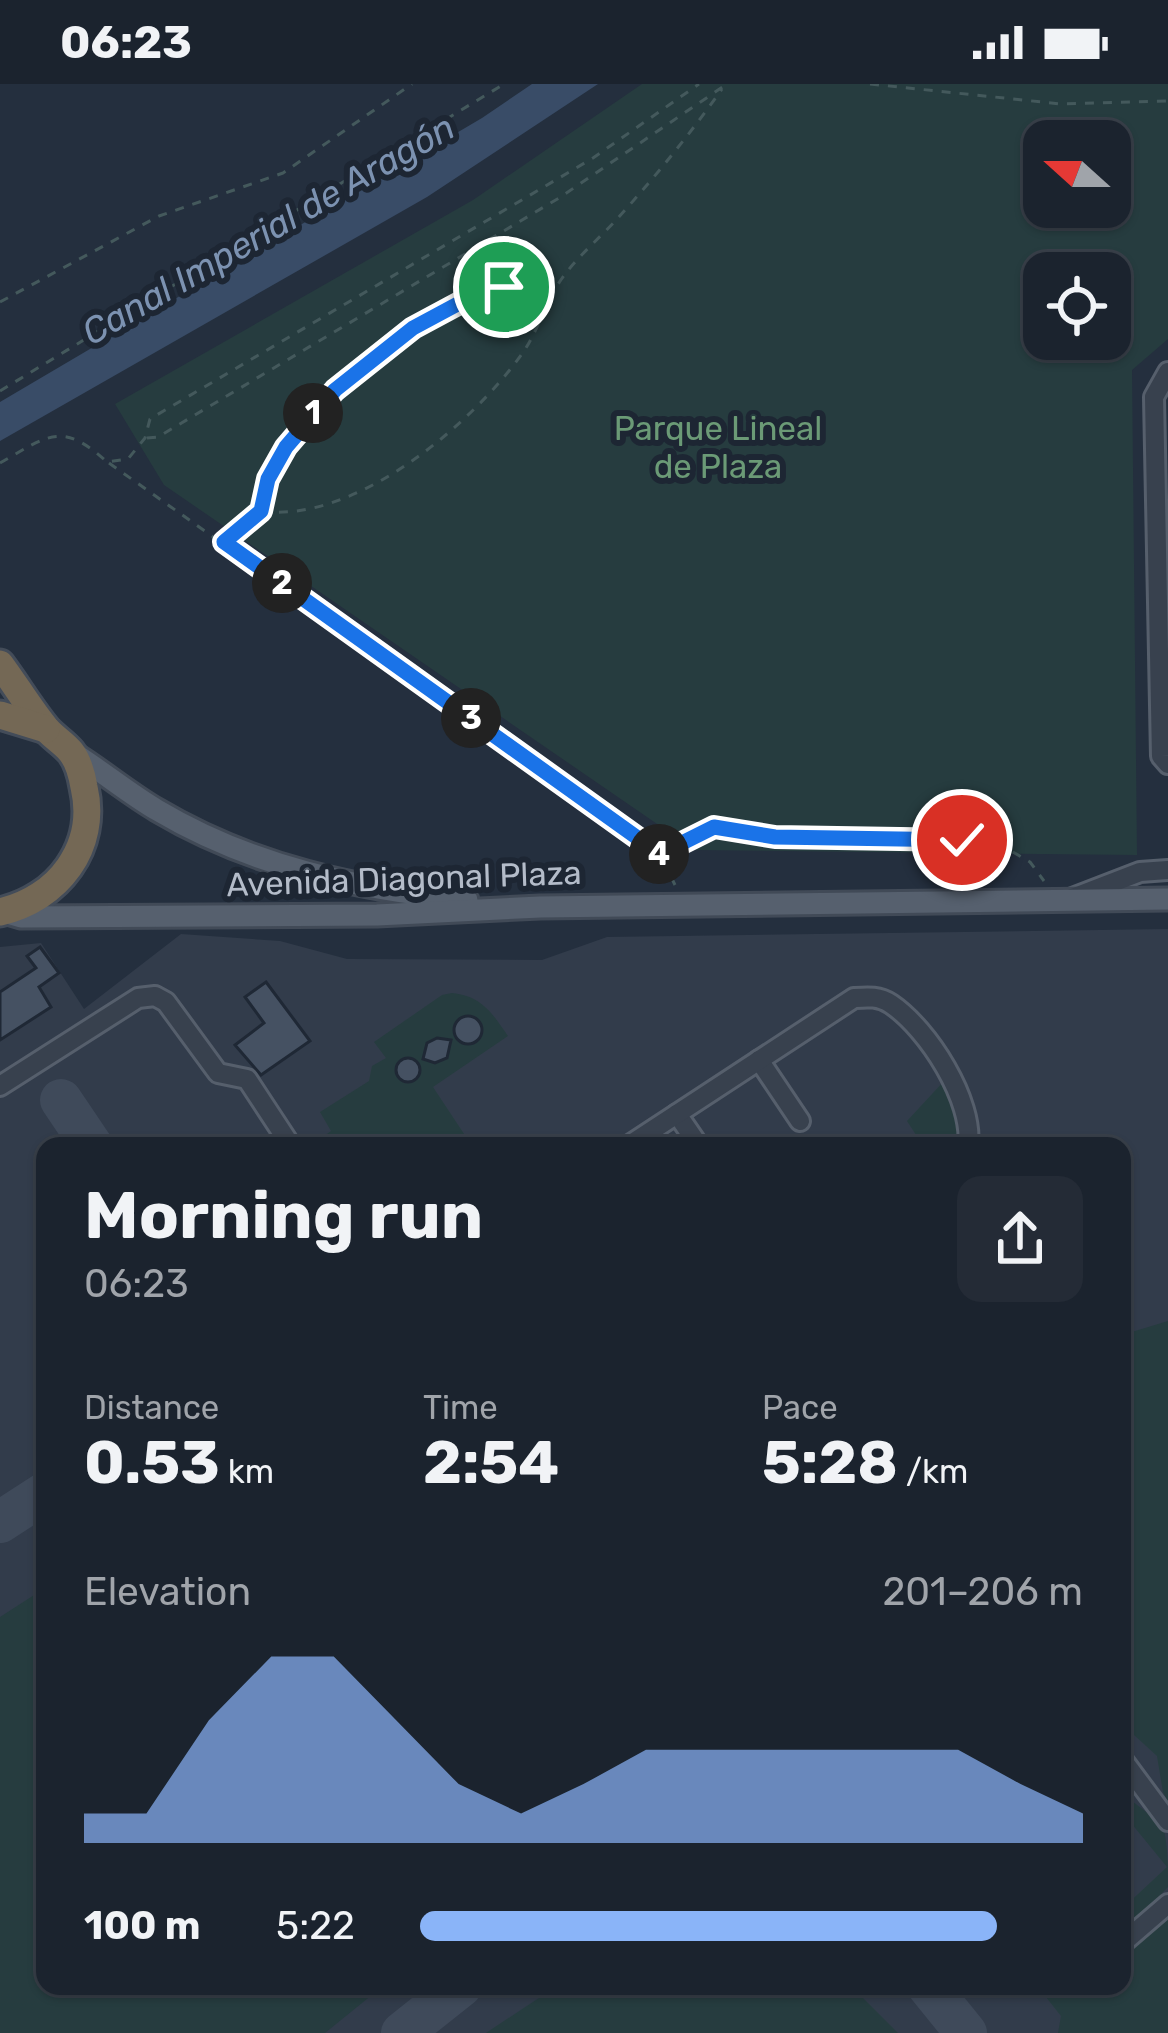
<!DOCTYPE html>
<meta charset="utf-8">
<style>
body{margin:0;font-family:Rubik,sans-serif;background:#242b36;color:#f1f3f6;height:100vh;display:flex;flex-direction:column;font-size:45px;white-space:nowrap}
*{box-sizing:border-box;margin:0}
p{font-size:39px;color:#a0a4aa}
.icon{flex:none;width:66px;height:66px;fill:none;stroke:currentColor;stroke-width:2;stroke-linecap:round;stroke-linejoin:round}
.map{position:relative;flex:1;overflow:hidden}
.drawer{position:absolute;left:36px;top:1053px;width:1095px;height:858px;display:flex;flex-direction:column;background:#1b232e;border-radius:24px;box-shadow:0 3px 9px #0004,0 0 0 3px #39404a}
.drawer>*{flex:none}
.needle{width:78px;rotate:291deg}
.buttons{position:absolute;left:1023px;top:36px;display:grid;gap:24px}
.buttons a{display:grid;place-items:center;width:108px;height:108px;border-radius:24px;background:#1b232e;box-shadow:0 3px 9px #0004,0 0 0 3px #39404a;font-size:60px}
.pin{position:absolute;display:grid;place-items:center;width:102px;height:102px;color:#fff;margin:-51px;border:6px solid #fff;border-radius:50%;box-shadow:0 3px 12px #0007}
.km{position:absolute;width:60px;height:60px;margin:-30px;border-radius:50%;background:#222;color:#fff;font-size:33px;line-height:60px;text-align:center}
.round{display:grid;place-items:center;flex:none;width:126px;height:126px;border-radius:24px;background:#242b36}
.overview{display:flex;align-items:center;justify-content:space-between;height:204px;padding:0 48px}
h1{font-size:66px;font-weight:700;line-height:90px}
.figures{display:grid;grid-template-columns:repeat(3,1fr);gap:18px;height:204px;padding:12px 48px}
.figures div{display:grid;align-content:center}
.figures b{font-size:60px;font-weight:700}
.figures small{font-size:33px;font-weight:400}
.figures p{font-size:33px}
.chart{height:336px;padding:24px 48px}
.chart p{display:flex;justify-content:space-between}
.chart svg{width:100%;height:216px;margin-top:12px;fill:#8ab4f8;opacity:.7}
ul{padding:0 48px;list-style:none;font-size:39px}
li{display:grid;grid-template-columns:192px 144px 1fr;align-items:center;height:90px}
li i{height:30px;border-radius:15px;background:#8ab4f8}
.status{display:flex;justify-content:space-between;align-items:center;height:84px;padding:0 60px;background:#1b232e;direction:ltr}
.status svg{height:33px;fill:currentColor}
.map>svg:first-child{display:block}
</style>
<div class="status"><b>06:23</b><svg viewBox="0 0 49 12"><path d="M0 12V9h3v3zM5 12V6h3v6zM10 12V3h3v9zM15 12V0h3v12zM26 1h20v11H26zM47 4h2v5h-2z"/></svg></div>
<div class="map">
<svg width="1168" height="1949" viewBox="0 0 1168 1949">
<rect width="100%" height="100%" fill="#242f3e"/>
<path fill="#323c4b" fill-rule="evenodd" d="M 1168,845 L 1168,1949 L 0,1949 L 0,863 L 41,859 L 84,925 L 181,850 L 280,857 L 347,875 L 542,876 L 607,853 ZM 45,1062 L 1122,1062 L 1122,1902 L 45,1902 Z"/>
<g fill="#263c3f" fill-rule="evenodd">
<path d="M 642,0 L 1168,0 L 1168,255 L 1132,286 L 1137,771 L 695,766 L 164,401 L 115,320 L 473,116 ZM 1044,57 L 1110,57 L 1110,123 L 1044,123 ZM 1044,189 L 1110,189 L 1110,255 L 1044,255 Z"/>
<path d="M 452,909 C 482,912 492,929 508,952 L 433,1003 L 472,1062 L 310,1062 L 331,1047 L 320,1028 L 369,997 L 372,982 L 386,974 L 374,958 L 442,911 Z"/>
<polygon points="945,996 960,1026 962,1062 912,1062 920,1057 907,1037"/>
<polygon points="1168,1237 1168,1718 1163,1708 1157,1672 1122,1640 1122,1251"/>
<polygon points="45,1504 45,1902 383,1902 325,1949 0,1949 0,1533"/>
<path d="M 1122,1707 C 1134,1721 1150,1729 1162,1741 C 1168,1754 1168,1786 1168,1803 L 1122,1850 L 1122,1825 L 1167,1783 L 1122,1728 Z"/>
<polygon points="1168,1831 1168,1949 1058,1949 1061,1932 1038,1903 1122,1902 1122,1863"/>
<polygon points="557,1902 851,1902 898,1949 486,1949"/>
</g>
<polygon fill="#394c67" points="532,0 598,0 427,113 0,357 0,318 482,34"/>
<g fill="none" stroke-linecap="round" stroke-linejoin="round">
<g stroke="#3f4a5a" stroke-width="42">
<polyline points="61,1016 92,1062"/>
<polyline points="0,1438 45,1409"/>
<polyline points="928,1902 966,1949"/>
<polyline points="402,1949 461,1902"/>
</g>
</g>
<g fill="#455162" stroke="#1f2835" stroke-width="3">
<polygon points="40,863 59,889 39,903 51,923 0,956 0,908 36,884 27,872"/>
<polygon points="266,898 310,957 261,991 235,961 264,939 245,913"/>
<circle cx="468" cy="946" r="14"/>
<polygon points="437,954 451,956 447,974 435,979 423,975 427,959"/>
<circle cx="408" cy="986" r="12"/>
</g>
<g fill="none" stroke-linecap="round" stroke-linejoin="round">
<defs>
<g id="minor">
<polyline points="1168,288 1154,313 1161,672 1168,680"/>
<polyline points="1070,815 1140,788 1168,786"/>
<polyline points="759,976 800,1037"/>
<polyline points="0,1002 138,914 155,912 166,918 218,989 247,995 291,1062"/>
<polyline points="677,1030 699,1062"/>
<path d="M 628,1062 L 854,914 C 868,913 879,912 891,920 C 928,945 974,1017 968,1062"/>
<polyline points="1122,1675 1168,1737"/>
<polyline points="1125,1857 1168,1820"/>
</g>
<g id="major">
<path d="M 73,669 C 102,687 128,709 157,726 C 253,783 358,805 467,816"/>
<polyline points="4,828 21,833 377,831 540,823 1168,815"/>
</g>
<g id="highway">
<path d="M 0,580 C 15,600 28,622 44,642 C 51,652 63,658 71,668 C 78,677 82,691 84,703 C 98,763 58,815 0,828"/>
<polyline points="0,631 46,645"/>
</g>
</defs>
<use href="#minor" stroke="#565f6c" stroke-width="24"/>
<use href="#major" stroke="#414a57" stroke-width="27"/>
<use href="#highway" stroke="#434c59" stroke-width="33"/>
<g stroke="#44595c" stroke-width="3" stroke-dasharray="9 9" stroke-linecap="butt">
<polyline points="870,0 1061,20 1168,17"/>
<polyline points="0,218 159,132 283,89 412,0"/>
<polyline points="0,307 504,0"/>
<polyline points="147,354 158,353 559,114 727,0"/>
<path d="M 0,379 C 49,351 62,337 107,378 L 128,375 L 145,354 L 150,335 L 593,74 L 699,0"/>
<polyline points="109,379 660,770 675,801"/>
<path d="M 261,427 C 355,440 473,340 524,267 C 538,246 544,222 557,202 C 572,177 599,155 618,134 C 655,93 690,50 722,5"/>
<polyline points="227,456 261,427 274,383 308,334 388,261 447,225 487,207 555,201"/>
<polyline points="662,769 714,743 775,753 962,756 1001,761 1030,778 1044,797"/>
</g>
<use href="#minor" stroke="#38414e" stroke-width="18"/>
<use href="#major" stroke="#56606e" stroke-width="21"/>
<use href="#highway" stroke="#746855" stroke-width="27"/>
</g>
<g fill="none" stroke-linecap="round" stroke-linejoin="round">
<defs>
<polyline id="route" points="504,203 467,215 413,244 335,306 286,363 268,395 261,427 224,458 660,770 714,743 775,753 962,756"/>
</defs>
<use href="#route" stroke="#fff" stroke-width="24"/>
<use href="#route" stroke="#1a73e8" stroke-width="15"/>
</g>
<g text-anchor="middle" stroke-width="12" stroke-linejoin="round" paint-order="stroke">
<g font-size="33" fill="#6b9a76" stroke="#1d2633">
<text x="718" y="356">Parque Lineal<tspan x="718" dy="38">de Plaza</tspan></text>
</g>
<g font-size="33" fill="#b4bcc9" stroke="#1d2633">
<text transform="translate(404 794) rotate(-2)" y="12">Avenida Diagonal Plaza</text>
</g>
<g font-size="36" font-style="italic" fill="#7c92b1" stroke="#1d2633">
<text transform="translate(268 145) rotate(-30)" y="13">Canal Imperial de Aragón</text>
</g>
</g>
</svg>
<div class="buttons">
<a><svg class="needle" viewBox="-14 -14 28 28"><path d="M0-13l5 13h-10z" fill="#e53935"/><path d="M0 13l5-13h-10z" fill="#a0a4aa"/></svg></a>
<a><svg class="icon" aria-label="locate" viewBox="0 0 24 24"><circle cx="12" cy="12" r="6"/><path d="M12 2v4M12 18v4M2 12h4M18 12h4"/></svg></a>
</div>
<div class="pin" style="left:504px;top:203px;background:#1e9e55"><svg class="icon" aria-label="arrive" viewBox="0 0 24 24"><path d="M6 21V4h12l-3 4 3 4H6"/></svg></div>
<div class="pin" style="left:962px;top:756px;background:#d93025"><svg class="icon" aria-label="check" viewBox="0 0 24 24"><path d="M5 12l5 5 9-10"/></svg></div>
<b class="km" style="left:313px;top:329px">1</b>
<b class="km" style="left:282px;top:499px">2</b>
<b class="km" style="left:471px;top:634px">3</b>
<b class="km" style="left:659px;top:770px">4</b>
<section class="drawer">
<div class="overview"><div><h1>Morning run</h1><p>06:23</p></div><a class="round"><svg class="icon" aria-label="share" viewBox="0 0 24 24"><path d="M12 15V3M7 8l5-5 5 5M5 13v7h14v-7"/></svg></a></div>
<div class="figures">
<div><p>Distance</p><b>0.53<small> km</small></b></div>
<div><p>Time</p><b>2:54</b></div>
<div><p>Pace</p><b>5:28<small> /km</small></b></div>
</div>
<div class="chart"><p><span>Elevation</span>201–206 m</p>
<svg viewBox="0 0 160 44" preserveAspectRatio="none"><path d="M0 44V38L10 38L20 19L30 6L40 6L50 19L60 32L70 38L80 32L90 25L100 25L110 25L120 25L130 25L140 25L150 32L160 38V44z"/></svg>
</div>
<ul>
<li><b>100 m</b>5:22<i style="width:87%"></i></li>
</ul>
</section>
</div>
